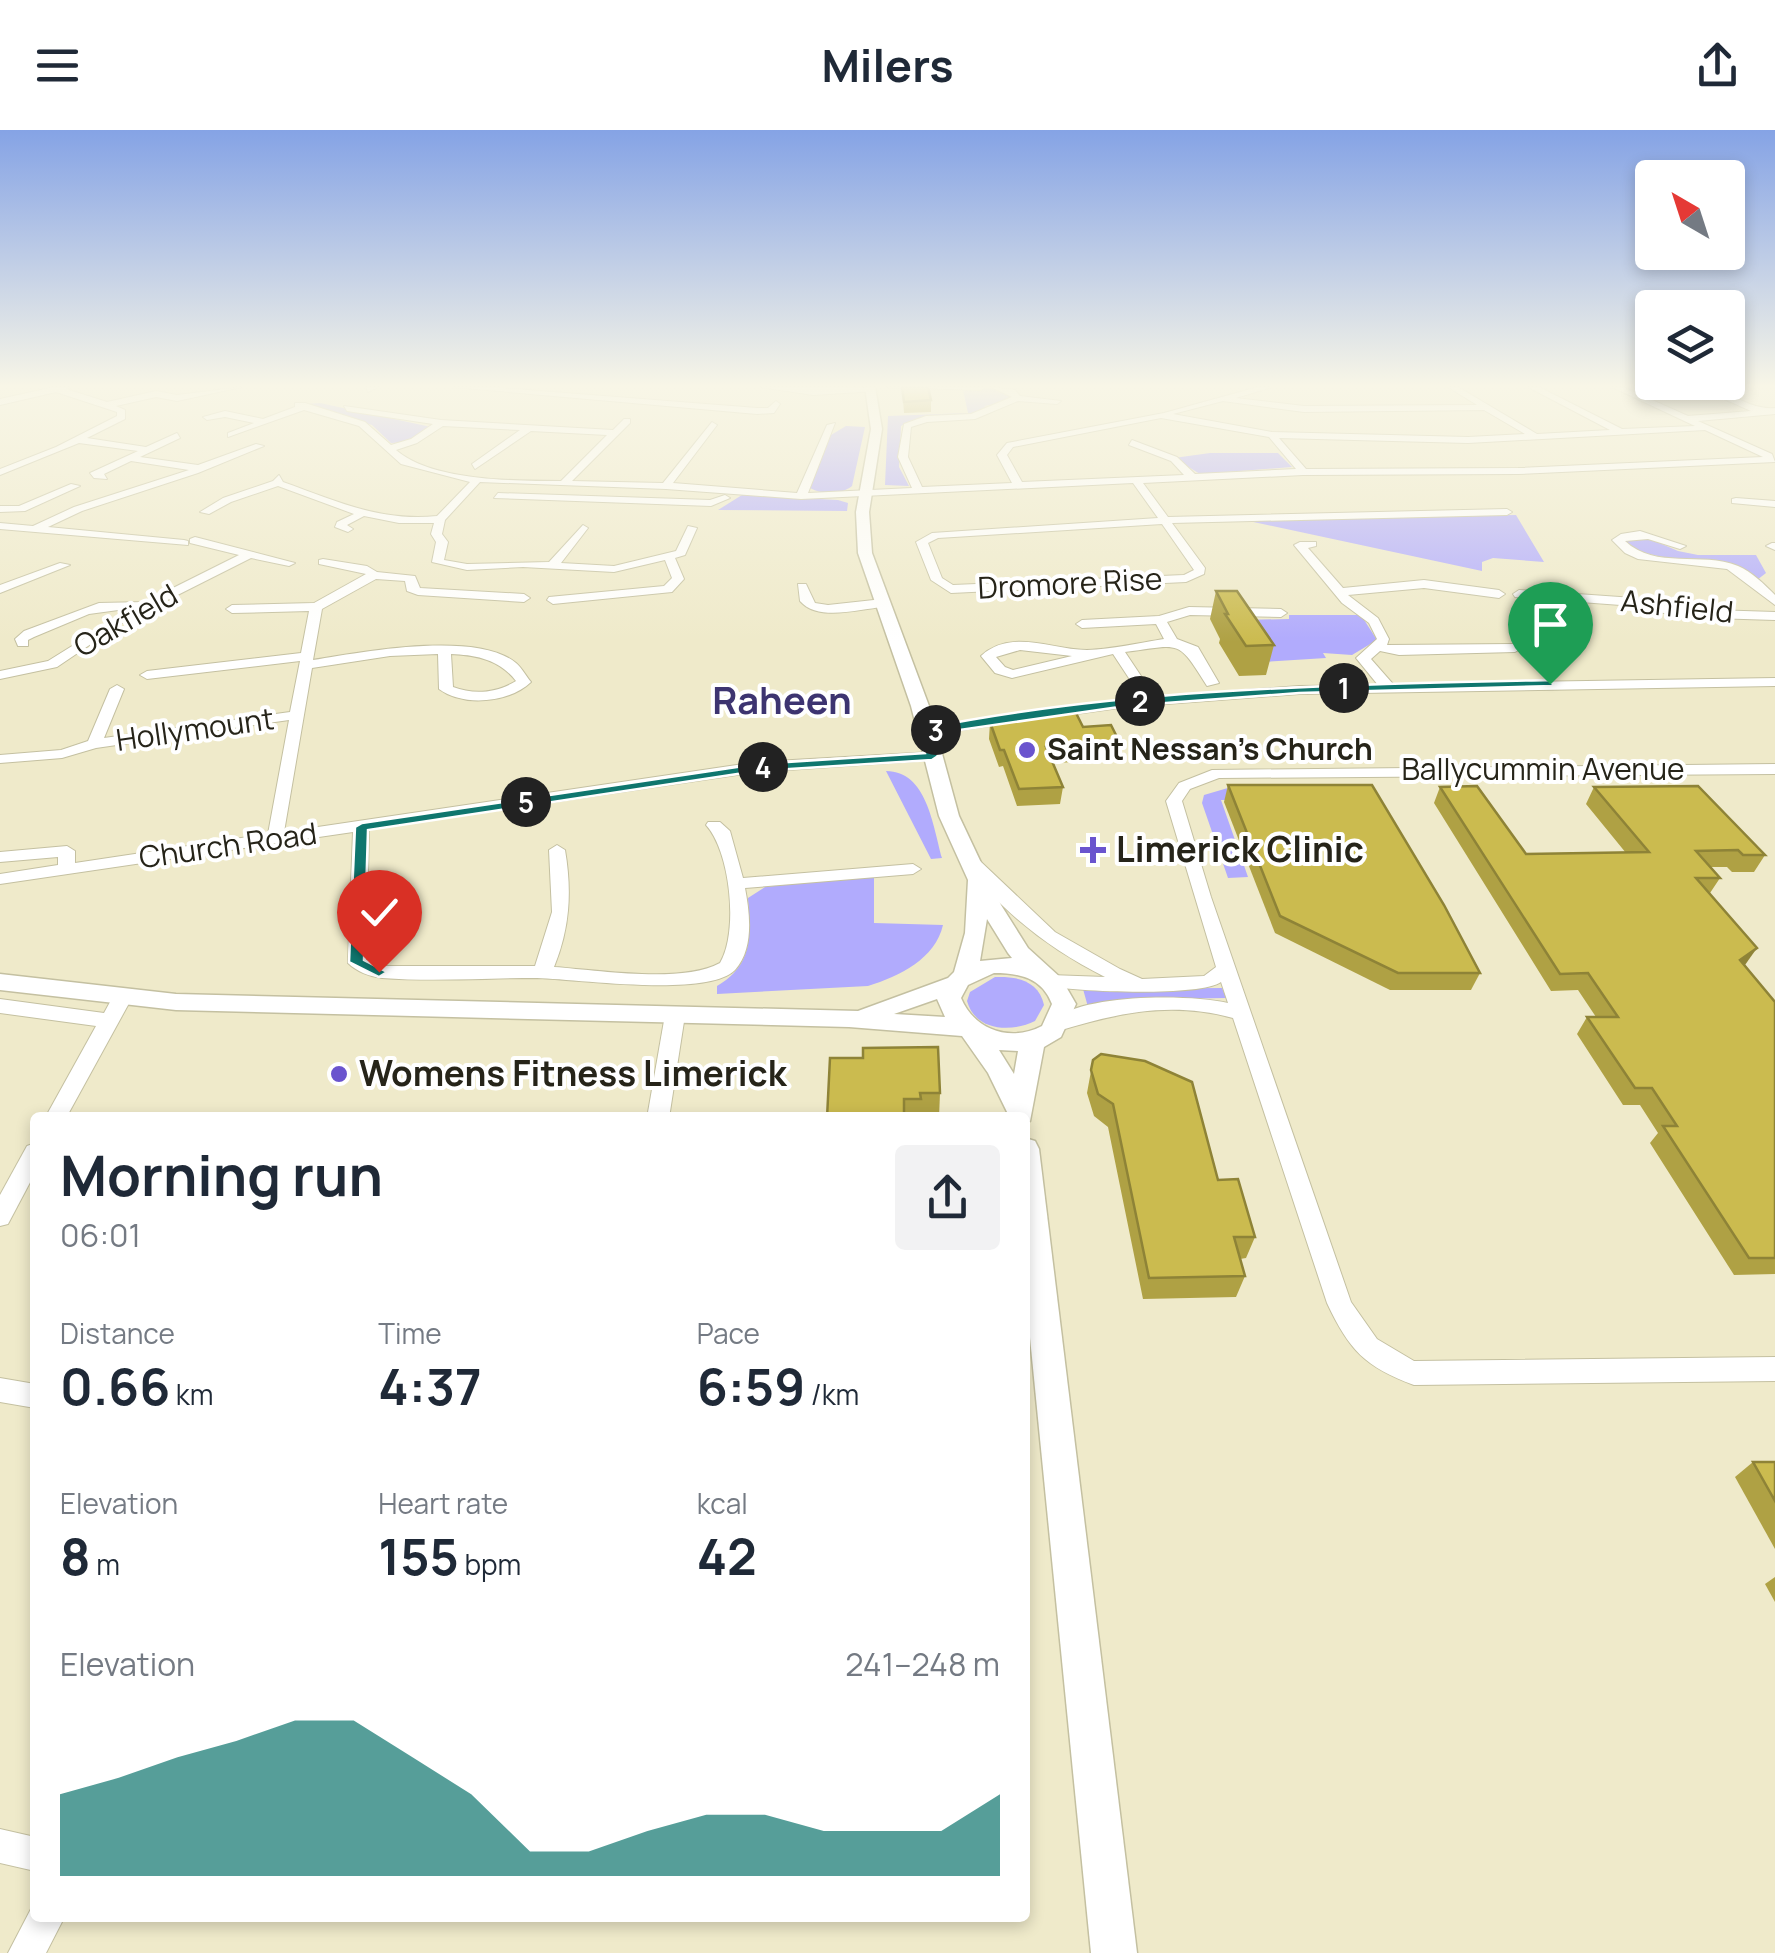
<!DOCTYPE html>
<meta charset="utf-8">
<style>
body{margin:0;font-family:Manrope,sans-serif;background:#f2f2f3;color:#1f2937;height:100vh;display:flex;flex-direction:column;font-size:38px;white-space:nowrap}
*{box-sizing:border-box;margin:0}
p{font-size:32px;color:#747a83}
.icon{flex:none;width:55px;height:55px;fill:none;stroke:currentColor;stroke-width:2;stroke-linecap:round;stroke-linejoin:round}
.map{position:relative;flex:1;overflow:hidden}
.details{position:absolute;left:30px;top:982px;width:1000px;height:810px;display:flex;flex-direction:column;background:#fff;border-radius:10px;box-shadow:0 5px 15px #0003}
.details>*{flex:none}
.needle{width:65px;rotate:321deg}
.fabs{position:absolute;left:1635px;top:30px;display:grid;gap:20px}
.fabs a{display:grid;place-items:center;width:110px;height:110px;border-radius:10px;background:#fff;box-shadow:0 5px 15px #0003;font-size:50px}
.pin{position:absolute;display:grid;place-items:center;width:85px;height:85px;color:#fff;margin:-102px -42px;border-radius:50% 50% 50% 0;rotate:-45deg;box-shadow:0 0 10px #0007}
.pin .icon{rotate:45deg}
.km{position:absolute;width:50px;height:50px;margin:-25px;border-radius:50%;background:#222;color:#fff;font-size:28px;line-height:50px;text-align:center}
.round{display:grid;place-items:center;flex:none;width:105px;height:105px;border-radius:10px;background:#f2f2f3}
.head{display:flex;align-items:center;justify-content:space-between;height:170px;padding:0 30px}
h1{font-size:55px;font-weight:700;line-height:75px}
.metrics{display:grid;grid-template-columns:repeat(3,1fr);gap:15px;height:170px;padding:10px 30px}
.metrics div{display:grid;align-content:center}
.metrics b{font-size:50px;font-weight:700}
.metrics small{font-size:28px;font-weight:400}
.metrics p{font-size:28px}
.chart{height:280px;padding:20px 30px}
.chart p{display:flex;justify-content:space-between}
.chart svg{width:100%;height:180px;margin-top:10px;fill:#0f766e;opacity:.7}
header{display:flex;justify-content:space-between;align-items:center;height:130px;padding:0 30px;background:#fff;font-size:45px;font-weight:700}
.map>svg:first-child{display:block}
</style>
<header><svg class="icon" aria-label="menu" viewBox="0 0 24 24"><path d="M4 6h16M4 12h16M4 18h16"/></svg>Milers<svg class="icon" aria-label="share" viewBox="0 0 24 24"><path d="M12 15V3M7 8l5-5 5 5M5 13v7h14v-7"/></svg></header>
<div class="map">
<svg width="1775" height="1823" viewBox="0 0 1775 1823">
<rect width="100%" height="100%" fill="#efeaca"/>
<g fill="#b1abfd">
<path d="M 993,258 L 1014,265 L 998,274 L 984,276 L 989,278 C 961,290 926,279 901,296 L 899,337 L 909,356 L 885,355 L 888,286 L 968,283 L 963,260 Z"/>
<polygon points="320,273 431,297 407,312 391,313 372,295 306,274"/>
<path d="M 846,296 L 865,297 L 852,356 C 841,365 823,365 810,358 L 831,305 Z"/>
<polygon points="1210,323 1278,323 1292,337 1200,344 1174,328"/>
<polygon points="742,365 838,370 848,373 847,381 718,380"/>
<polygon points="1516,385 1544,432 1493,428 1482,432 1482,441 1244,390"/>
<path d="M 1648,408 L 1678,421 L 1698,425 L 1756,425 L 1766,443 L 1757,450 C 1721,422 1664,439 1624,413 L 1624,409 Z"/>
<polygon points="1289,485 1361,485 1377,510 1352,525 1323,523 1326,528 1263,532 1239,490 1289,489"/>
<path d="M 886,641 C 927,641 933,696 942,728 L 931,729 Z"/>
<polygon points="1361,654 1369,668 1221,670 1248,747 1228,748 1202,673 1204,665 1238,655"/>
<path d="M 874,745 L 874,793 L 943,795 C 935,829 900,846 868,856 L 717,864 L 717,856 C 754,834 750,806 748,768 L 765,757 Z"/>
<path d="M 995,847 C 1017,846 1039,851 1044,875 L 1035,891 C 1011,903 975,901 967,871 L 970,862 Z"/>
<polygon points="1222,858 1226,868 1161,869 1088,877 1083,859"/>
</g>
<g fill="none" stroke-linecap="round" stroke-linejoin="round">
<defs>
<g id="minor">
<polygon points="54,257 69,257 66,259 107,272 156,261 177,265 242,257 177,271 156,267 116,276 125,280 125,289 87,308 146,317 177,303 180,308 140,327 198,335 256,314 264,316 198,343 82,381 48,397 184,410 188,411 188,415 0,399 0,393 33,396 74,377 189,340 131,331 104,344 107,349 94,348 90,343 138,321 79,313 0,345 0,339 56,317 117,286 117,282 56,262 0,275 0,269"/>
<polygon points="366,257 378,257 368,262"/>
<polygon points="453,257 489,257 757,278 768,278 776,271 780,274 774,283 757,284"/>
<polygon points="761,257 872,258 876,261 813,265"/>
<polygon points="886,257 985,257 981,260"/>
<path d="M 991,257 L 1015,260 L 1020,266 L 1061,271 L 1057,274 L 1018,271 L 975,289 L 927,292 L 911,297 L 908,327 L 922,357 L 1012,353 L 997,325 L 1007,313 L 1164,283 L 1258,257 L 1272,257 L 1236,268 L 1304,276 L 1477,275 L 1448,257 L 1458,257 L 1537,304 L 1610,300 L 1528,257 L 1539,257 L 1622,299 L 1695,296 L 1612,257 L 1623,257 L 1688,286 L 1751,281 L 1697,257 C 1726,257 1749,281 1775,278 L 1775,284 L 1698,291 L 1772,324 L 1775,332 L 1518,344 L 1303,345 L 1143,353 L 1168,387 L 1507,379 L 1512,382 L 1507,385 L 1172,393 L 1205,438 L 1204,444 L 1186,452 L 951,463 L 931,450 L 916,412 L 932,403 L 1158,388 L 1133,353 L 801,369 L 666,359 L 480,352 L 445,390 L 442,404 L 448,412 L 444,430 L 467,434 L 549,432 L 583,395 L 588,398 L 561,433 L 614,436 L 676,421 L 688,396 L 697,398 L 685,425 L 675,428 L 684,449 L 672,462 L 553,474 L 547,470 L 549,467 L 664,456 L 672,448 L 665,430 L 614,442 L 523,437 L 467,440 L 432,432 L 436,412 L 431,404 L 434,393 L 399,393 L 364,386 L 347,395 L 353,399 L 348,402 L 335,397 L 337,392 L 354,384 L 278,356 L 231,372 L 209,384 L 200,382 L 223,368 L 273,351 L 279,345 L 283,352 C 336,371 381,392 437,386 L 470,352 L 401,334 L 359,296 L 304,280 L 228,307 L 228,303 L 254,293 L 225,287 L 207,290 L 203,287 L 225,281 L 263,289 L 295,277 L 295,273 L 305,273 L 365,292 L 391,315 L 411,309 L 433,294 L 347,281 L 344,276 L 441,290 L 613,300 L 624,289 L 630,289 L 630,293 L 572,351 L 663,353 L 712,292 L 717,295 L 673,353 L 797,363 L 827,295 L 835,293 L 808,363 L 912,358 L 898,327 L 904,294 L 926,286 L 971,284 L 1012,267 ZM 1223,271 L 1304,282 L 1484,280 L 1525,304 L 1468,307 L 1272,302 L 1173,284 ZM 1161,288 L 1269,307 L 1296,339 L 1195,344 L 1177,327 L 1132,310 L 1129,315 L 1171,331 L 1184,345 L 1022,352 L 1007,325 L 1013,317 ZM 443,296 L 520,300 L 472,334 L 475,339 L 531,301 L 607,305 L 561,351 C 515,351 431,351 396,320 L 417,313 ZM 1705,300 L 1763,327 L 1518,338 L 1306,339 L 1279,308 L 1468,313 ZM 1162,394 L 1194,440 L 1184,445 L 953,455 L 942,448 L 928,413 L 938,408 Z"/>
<polygon points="71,354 80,356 25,381 0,382 0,376 19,376"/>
<polygon points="498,363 710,370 725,365 730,368 711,376 494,368"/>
<polygon points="1736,368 1775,371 1775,377 1732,373 1732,369"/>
<path d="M 1640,401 L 1686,416 L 1680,419 L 1648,409 L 1625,411 C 1656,440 1701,421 1738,436 C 1752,442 1764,454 1775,465 L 1775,475 L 1727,439 L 1638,429 L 1625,423 L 1612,410 L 1621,404 Z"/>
<polygon points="195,407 295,433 289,436 251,428 122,493 57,537 0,549 0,541 48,531 133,478 89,484 34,507 28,510 28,516 18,516 15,509 24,501 99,473 145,472 239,425 190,413 190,409"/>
<path d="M 1300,412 L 1316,412 L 1316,416 L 1308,418 L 1343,458 L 1424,450 L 1499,460 L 1505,464 L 1499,468 L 1424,458 L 1348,465 L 1378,488 L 1389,509 L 1387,515 L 1515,514 L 1522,518 L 1515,522 L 1399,525 L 1380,521 L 1371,529 L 1393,554 L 1775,548 L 1775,556 L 1299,564 L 1126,577 L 925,605 L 918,601 L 925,597 L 1142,568 L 1113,524 L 1012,548 L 995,543 L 981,526 C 1011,498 1052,520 1087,520 C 1112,519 1139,513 1164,509 L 1156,494 L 1082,498 L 1076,494 L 1082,490 L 1159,486 L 1189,477 L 1281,479 L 1287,483 L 1281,487 L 1190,485 L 1167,492 L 1177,509 L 1198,517 L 1219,553 L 1207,556 C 1177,508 1181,515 1125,522 L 1155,567 L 1299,556 L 1378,555 L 1356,528 L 1377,509 L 1369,493 L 1342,473 L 1294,415 ZM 1020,520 L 1072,526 L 1013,540 L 1005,537 L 996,527 Z"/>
<polygon points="1772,413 1775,413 1775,420 1766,416"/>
<path d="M 323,429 L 367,436 L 377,442 L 415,446 L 420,458 L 524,464 L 530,468 L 524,472 L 418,465 L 407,461 L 405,451 L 376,449 L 322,479 L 313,530 C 361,522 477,500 516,533 C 522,538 526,546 531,552 C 509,573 463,577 439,559 L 438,524 L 390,526 L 312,538 L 284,702 L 757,632 L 932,622 L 939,626 L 932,630 L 757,642 L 369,699 L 366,830 L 381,836 L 535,836 L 552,782 L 549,720 L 557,715 L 565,720 C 572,761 570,798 554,837 C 598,840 681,854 720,833 C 739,801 730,721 706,695 L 708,692 L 720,692 L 730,701 L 743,748 L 913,734 L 921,739 L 913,744 L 745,758 C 750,784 754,819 735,840 C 708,868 576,849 537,848 C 486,848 433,852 382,848 C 370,847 356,841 348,833 L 353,702 L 0,754 L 0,744 L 58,735 L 58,727 L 0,732 L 0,722 L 67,716 L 75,721 L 75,733 L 268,704 L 289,590 L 96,618 L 62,628 L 0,633 L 0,625 L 61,620 L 88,611 L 110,559 L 117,555 L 124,559 L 104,608 L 290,582 L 300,531 L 147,549 L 140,545 L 147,541 L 301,523 L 309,481 L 232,483 L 226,479 L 232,475 L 314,473 L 366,444 L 319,434 L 319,430 ZM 451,524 C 477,525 500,530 516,551 C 497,563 474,565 453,557 Z"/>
<polygon points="60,433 70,435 0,463 0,455"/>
<path d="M 798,454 L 806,454 L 815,473 L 828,475 L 883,469 L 889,473 L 883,477 C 859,479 818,492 800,471 Z"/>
<polygon points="1519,460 1634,468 1681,479 1775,482 1775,490 1681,487 1634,476 1515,467 1513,464"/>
<path d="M 1775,634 L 1775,644 L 1219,648 L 1190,659 L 1182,671 L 1211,767 L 1351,1172 L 1377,1209 L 1414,1231 L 1775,1227 L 1775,1251 L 1414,1255 C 1365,1237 1349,1220 1327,1173 L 1233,888 C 1170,871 1118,883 1058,901 L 1048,894 C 1076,863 1189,864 1228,873 L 1221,852 C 1201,867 1071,862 1043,855 L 1041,851 L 1043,847 L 1050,845 L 1105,847 C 1051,820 1003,783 966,735 L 968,731 L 980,731 L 1055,802 L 1120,839 L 1142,849 L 1204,846 L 1216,837 L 1166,671 L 1179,653 L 1212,640 Z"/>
<polygon points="123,859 133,866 66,988 45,988 96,896 0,883 0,869 104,883 116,861"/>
<polygon points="675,878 685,885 669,988 647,988 665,885"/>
<polygon points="35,1013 35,1043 8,1094 0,1096 0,1065 27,1016"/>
<polygon points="0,1248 35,1254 35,1278 0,1272"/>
<polygon points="0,1699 35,1707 35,1741 0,1733"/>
<polygon points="33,1775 35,1788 64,1788 46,1823 8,1823"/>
</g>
<g id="major">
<path d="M 865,257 L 875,257 L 882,299 L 869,382 L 872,423 L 929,576 L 959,686 L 1001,775 L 1028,818 L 1061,848 L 1076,874 L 1061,907 L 1044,917 L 1030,991 L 1010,988 L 988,943 L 962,906 L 849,897 L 176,880 L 0,860 L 0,844 L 176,864 L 858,881 L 948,848 L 954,842 L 965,803 L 968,750 L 939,686 L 911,576 L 858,423 L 856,382 L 871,299 ZM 987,789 L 1008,823 L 1012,828 L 980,831 ZM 994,843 C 1020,843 1042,848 1052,874 L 1042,896 C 1011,912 975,901 961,868 L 968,855 ZM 937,869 L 945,887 L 894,884 ZM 999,920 L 1018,921 L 1014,944 Z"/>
<polygon points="1025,1008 1035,1011 1039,1019 1137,1823 1091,1823 1025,1157"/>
</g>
</defs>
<use href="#minor" stroke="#c4c0a1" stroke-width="2"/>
<use href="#major" stroke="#c4c0a1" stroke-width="3"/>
<use href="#minor" fill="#fff" fill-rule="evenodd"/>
<use href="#major" fill="#fff" fill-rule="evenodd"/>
</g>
<g fill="#afa144">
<polygon points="902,257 931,270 931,282 904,283"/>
<polygon points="1216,461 1274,515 1266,545 1239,546 1219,513 1220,509 1210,489"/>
<polygon points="990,592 1083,597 1120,613 1117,630 1053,633 1063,657 1060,674 1017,676 1003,636 999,637 989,609"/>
<polygon points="1228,655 1480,843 1471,860 1390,860 1275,803 1224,672"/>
<polygon points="1440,657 1526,724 1626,723 1586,674 1594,657 1765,725 1754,742 1732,742 1727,737 1711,737 1720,748 1710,763 1745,835 1775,872 1775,1144 1734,1145 1650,1013 1658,1003 1640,975 1623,975 1577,904 1587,887 1596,887 1578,860 1551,861 1434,673"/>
<polygon points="830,928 940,963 939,988 827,988"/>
<polygon points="1093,930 1218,1050 1255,1107 1246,1128 1240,1129 1245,1146 1236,1167 1143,1169 1108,997 1094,986 1087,963"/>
<polygon points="1753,1332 1775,1332 1775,1419 1735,1347"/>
<polygon points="1775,1447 1775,1472 1765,1454"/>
</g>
<polygon fill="#8e8337" points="1757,818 1745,835 1728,847 1740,830"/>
<g fill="#cbbb4f" stroke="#8e8337" stroke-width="2.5">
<polygon points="902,257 928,257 931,270 904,272"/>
<polygon points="1216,461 1237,461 1274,515 1246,516 1225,484 1228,484"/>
<polygon points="1076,583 1083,597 1111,595 1120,613 1046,617 1063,657 1019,659 1004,620 1000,620 990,592"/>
<polygon points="1228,655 1372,655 1444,775 1480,843 1398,843 1280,786"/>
<polygon points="1477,656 1526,724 1649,722 1594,657 1698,656 1765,725 1743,725 1738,720 1696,721 1720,748 1696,748 1757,818 1740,830 1775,872 1775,1128 1749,1128 1663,996 1677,996 1652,958 1635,958 1587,887 1618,887 1588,843 1560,844 1440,657"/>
<polygon points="938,917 940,963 920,963 921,969 904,969 904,988 827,988 830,928 863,928 863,918"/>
<polygon points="1101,924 1145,931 1192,952 1218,1050 1238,1049 1255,1107 1234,1107 1245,1146 1149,1148 1113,974 1098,964 1091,940 1093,930"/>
<polygon points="1753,1332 1775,1332 1775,1371"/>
</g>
<linearGradient id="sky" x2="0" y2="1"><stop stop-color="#85a3e5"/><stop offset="0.5" stop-color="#f8f6e7"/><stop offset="1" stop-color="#f8f6e7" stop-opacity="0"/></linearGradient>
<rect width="1775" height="512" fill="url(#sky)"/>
<path fill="#0f766e" stroke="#fff" stroke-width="2.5" d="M 1550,550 L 1554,556 L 1299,563 L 1126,576 L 932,604 L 938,626 L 932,630 L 757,641 L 368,700 L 364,830 L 387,842 L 379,847 L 349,832 L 355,697 L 362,693 L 757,634 L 925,623 L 921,599 C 1128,557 1340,555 1550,550 Z"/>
<g fill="#6a54ce" stroke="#fff" stroke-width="4">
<circle cx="1027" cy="620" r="10"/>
<path d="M1088 705h10v10h10v10h-10v10h-10v-10h-10v-10h10z"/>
<circle cx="339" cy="944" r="10"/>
</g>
<g text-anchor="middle" stroke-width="8" stroke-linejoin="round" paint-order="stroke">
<g font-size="30" fill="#262419" stroke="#fff">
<text transform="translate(1070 454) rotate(-3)" y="10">Dromore Rise</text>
<text transform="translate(1677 477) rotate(6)" y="10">Ashfield</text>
<text transform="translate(126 491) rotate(-30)" y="10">Oakfield</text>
<text transform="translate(195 600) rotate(-8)" y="10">Hollymount</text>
<text x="1543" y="650">Ballycummin Avenue</text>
<text transform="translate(228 716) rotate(-8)" y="10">Church Road</text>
</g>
<g font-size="30" font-weight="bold" fill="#262419" stroke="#fff" text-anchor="start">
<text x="1047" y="630">Saint Nessan's Church</text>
</g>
<g font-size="35" font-weight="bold" fill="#262419" stroke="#fff" text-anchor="start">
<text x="1116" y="732">Limerick Clinic</text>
<text x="359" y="956">Womens Fitness Limerick</text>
</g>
<g font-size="38" font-weight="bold" fill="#3d3470" stroke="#fff">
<text x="782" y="584">Raheen</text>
</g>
</g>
</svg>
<div class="fabs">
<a><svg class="needle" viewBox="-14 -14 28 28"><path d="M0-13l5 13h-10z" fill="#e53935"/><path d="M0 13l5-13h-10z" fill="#747a83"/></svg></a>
<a><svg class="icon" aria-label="layers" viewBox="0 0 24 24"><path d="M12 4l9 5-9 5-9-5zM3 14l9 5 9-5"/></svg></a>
</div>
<div class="pin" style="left:1550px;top:554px;background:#1e9e55"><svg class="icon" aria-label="arrive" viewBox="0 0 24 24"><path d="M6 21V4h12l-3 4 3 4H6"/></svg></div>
<div class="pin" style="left:379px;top:842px;background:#d93025"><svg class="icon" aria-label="check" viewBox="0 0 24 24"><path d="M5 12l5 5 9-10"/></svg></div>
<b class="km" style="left:1344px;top:558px">1</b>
<b class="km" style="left:1140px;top:571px">2</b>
<b class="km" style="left:936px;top:600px">3</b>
<b class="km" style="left:763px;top:637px">4</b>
<b class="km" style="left:526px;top:672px">5</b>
<section class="details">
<div class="head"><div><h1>Morning run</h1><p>06:01</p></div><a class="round"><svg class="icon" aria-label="share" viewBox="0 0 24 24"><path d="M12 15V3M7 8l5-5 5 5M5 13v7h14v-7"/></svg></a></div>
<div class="metrics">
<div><p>Distance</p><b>0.66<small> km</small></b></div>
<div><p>Time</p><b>4:37</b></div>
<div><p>Pace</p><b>6:59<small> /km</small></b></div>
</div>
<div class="metrics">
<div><p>Elevation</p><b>8<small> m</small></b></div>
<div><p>Heart rate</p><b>155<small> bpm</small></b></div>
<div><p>kcal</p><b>42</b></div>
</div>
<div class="chart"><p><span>Elevation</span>241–248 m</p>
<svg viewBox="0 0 160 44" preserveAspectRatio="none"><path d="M0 44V24L10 20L20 15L30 11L40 6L50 6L60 15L70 24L80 38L90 38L100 33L110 29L120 29L130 33L140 33L150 33L160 24V44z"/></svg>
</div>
</section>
</div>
